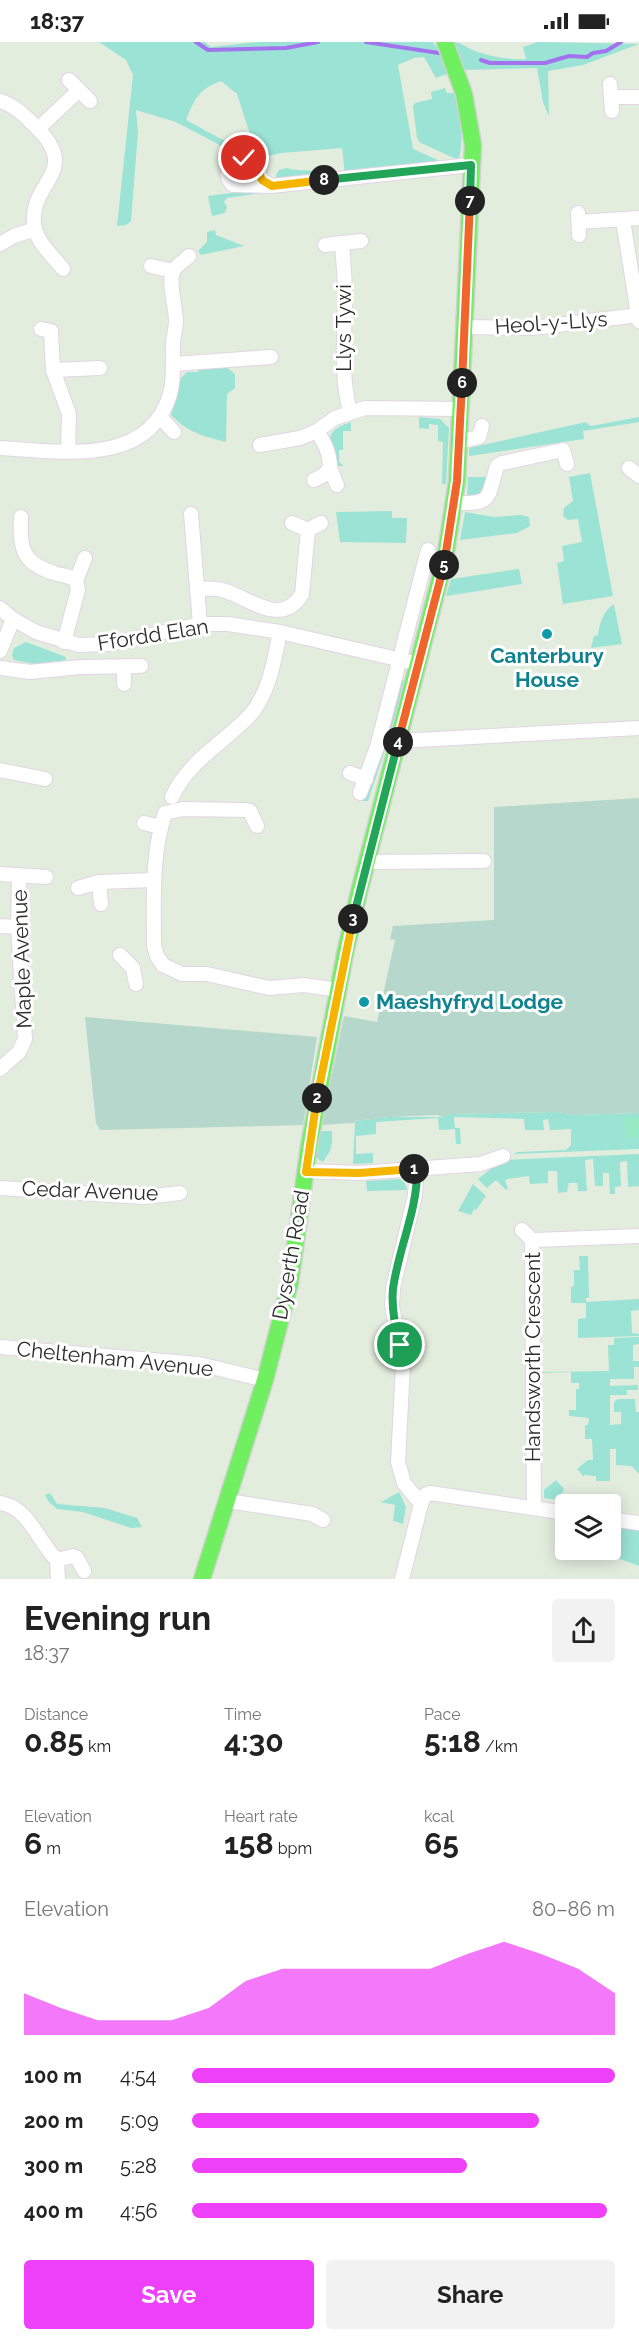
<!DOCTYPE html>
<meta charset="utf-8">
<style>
body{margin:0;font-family:Raleway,sans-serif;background:#f2f2f2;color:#222;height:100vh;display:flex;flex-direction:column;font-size:22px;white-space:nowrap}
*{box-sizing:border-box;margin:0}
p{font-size:20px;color:#767676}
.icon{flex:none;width:33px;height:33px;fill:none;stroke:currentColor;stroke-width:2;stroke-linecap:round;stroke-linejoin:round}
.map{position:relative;height:1537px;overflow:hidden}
.sheet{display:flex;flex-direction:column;background:#fff;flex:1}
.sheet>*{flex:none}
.fabs{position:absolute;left:555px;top:1452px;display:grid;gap:12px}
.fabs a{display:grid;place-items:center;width:66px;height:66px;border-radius:6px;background:#fff;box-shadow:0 3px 15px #0003;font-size:30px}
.pin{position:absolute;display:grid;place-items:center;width:51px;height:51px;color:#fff;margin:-26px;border:3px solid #fff;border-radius:50%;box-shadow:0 2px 6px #0007}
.km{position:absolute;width:30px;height:30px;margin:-15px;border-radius:50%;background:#222;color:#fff;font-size:16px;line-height:30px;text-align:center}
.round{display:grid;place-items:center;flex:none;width:63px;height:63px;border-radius:6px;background:#f2f2f2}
.head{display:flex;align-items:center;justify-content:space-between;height:102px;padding:0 24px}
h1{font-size:33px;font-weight:700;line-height:45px}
.stats{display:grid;grid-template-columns:repeat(3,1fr);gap:9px;height:102px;padding:6px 24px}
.stats div{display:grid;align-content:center}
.stats b{font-size:30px;font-weight:700}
.stats small{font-size:16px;font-weight:400}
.stats p{font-size:16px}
.chart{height:168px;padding:12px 24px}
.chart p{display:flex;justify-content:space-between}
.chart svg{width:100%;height:108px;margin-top:6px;fill:#ee40f8;opacity:.7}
.primary-button{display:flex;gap:12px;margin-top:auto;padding:12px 24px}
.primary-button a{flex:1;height:69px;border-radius:6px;background:#ee40f8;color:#fff;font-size:24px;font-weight:700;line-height:69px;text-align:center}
.primary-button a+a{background:#f2f2f2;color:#222}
ul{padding:0 24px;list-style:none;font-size:20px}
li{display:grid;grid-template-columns:96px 72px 1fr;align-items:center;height:45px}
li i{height:15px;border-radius:8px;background:#ee40f8}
.status{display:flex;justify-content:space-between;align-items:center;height:42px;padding:0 30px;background:#fff;direction:ltr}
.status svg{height:16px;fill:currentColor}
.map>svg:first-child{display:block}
</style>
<div class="status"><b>18:37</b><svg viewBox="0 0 49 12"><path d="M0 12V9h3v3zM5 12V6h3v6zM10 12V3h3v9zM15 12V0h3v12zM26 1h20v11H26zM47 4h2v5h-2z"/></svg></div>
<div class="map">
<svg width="639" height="1537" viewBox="0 0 639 1537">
<rect width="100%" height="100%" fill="#e3edde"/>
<g fill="#9be3d4">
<path d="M 99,0 L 205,0 L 211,5 L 257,0 L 433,0 L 435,4 L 438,4 L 450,31 L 436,36 L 424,15 L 414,16 L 398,23 L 413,107 L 447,122 L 345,133 L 342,106 L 282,111 L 262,115 L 262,111 L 255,108 L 237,52 L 221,39 C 198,48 195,56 186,78 L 236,105 L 234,108 L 229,108 L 176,80 L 136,68 L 138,90 L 131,179 L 126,183 L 117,184 L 133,33 L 126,18 Z"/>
<path d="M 453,0 C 461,0 467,6 475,9 C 492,15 508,18 526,17 L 523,5 L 538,0 L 639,2 L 583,23 L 548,29 L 549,74 L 543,60 L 537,26 L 463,28 Z"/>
<path d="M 445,46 L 447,51 L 456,51 C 459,68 465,104 458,118 L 419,100 L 417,96 L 413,64 L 415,61 L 432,57 L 431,50 Z"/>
<path d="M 287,126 C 298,130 307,126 318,131 L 319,136 L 277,139 L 276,133 L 279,128 Z"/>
<polygon points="254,148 263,149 262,151 227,156 224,160 227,165 225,171 212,174 208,154"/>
<polygon points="215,188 216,193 244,204 201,213 198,209 207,200 207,190"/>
<path d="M 199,325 L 226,325 L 235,332 L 235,346 L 227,352 L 226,400 C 205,395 187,390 171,373 L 181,336 L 187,330 L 198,330 Z"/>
<polygon points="419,375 440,377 449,386 446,442 442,442 443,400 438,399 438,383 429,382 429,387 419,386"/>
<polygon points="639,375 639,380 583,389 584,397 469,414 469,406 586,380 591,384"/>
<path d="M 351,380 L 351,389 L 343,389 L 343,408 L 339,408 L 339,420 L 344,424 L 338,424 L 330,396 C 332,386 343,383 351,380 Z"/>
<polygon points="590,431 613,554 563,562 557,521 564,519 562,504 582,500 578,477 568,478 563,474 564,466 573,459 569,435"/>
<polygon points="468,435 488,435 490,439 481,452 467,458"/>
<polygon points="392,469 392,476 407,476 406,501 340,500 336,470"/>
<polygon points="465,470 494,475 521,473 529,475 530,484 517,491 460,498"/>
<polygon points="519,527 522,542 446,554 451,537"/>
<path d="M 614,562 L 622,602 L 591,606 L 594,594 L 598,593 C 599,582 604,568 614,562 Z"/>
<polygon points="26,600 66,615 66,618 34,622 14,618 12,613 14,606"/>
<polygon points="400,637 404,639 389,696 368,759 362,759"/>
<polygon points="557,1070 576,1073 639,1071 639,1107 513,1112 518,1110 566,1108 571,1103 571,1087 550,1088 548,1077 543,1078 544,1088 525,1088 524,1077 454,1075 455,1086 460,1086 461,1102 456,1102 455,1087 439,1088 438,1076 376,1080 376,1092 356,1094 356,1112 373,1111 373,1121 353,1122 355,1079 389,1075 443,1075 448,1072"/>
<path d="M 320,1089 L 332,1089 C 332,1104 333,1106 323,1120 L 318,1117 L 316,1112 Z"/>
<polygon points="639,1112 639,1144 628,1145 627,1119 620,1120 621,1144 615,1145 615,1152 610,1152 609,1131 603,1131 603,1144 595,1144 593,1117 585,1118 587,1149 578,1149 577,1141 569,1141 567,1150 558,1151 557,1129 548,1129 548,1141 530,1142 529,1134 507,1137 505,1139 508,1146 506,1148 496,1138 487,1146 478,1137 498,1121 504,1118"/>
<polygon points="400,1137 405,1141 407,1148 367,1149 366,1139"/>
<polygon points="473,1142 486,1154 476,1168 474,1167 471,1173 458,1169"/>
<polygon points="579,1214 588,1214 589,1256 586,1256 586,1260 639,1257 639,1268 631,1269 632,1291 639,1292 639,1294 578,1296 578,1277 586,1276 586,1261 571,1261 571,1245 574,1244 574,1228 580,1228"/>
<polygon points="639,1295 639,1302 633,1303 633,1319 639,1319 639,1325 634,1325 634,1337 610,1337 610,1344 638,1343 638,1348 627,1348 627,1353 610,1353 610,1383 621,1382 621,1370 614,1370 614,1360 618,1357 635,1357 636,1370 639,1370 639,1432 632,1424 616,1423 616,1407 610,1407 610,1439 596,1439 596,1434 584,1433 584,1435 577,1427 588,1418 593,1418 592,1397 585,1397 585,1383 588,1383 589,1376 569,1374 569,1368 576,1368 576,1347 579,1347 579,1341 571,1341 571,1330 542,1331 542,1330 609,1329 608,1303 614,1303 614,1296"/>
<polygon points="556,1438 564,1447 559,1458 544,1456 544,1448"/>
<polygon points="399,1450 406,1465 403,1482 393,1479 395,1463 381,1460"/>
<polygon points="50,1451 57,1462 105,1466 137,1476 142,1485 131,1486 83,1470 57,1467 48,1459 45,1453"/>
<polygon points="622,1486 639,1489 639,1524 612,1514"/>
</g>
<g fill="#b6d7cb">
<polygon points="639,756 639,1071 576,1073 557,1070 448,1072 443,1075 438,1073 389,1075 355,1079 354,1081 322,1083 344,974 377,980 395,898 390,897 393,884 494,878 494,765"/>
<polygon points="85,975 317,995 303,1083 100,1088 96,1081"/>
</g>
<polygon fill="#97eac5" points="624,1076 639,1076 639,1096 625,1096"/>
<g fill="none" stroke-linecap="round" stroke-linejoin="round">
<g stroke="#a373ee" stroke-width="4">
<polyline points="196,0 208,8 286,6 318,0"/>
<polyline points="366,0 439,11"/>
<polyline points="481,18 490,21 545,21 569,14 587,15 593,11 606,9 621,0"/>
</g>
<defs>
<g id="minor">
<polyline points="69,38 90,59"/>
<polyline points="610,42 612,69"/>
<polyline points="612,55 639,55"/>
<path d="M 0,59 C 14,63 23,72 33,82 C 84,130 30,138 34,181 C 35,199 52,213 63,227"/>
<polyline points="38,87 79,48"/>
<path d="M 271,144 L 233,143 C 221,131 232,122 244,116 L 252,118 L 262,138 L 271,144 L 471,123"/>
<polyline points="578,171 579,193"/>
<polyline points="623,178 639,279"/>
<polyline points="579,180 639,176"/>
<path d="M 342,201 C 343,218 345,236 345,253 C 345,293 340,331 350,370"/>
<polyline points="0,202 14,194 35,187"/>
<polyline points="325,203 361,199"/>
<polyline points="151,224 173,229"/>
<polyline points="465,285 533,286 638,273"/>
<polyline points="41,287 51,289 53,328 69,372 68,409"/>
<polyline points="174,322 271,315"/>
<polyline points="53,328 100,326"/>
<polyline points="160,375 174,390"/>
<polyline points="459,400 479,395 482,384"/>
<polyline points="260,403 300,396 317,389 335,376 365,366 460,367"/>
<path d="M 0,406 C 59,409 149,426 170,352 C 175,335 172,318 173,302 C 173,294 176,287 176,279 C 176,267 168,240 173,230 C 175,224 185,218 189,214"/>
<polyline points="330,426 337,443"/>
<polyline points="629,426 639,434"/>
<path d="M 314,438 L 324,433 L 330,426 C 330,411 325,402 317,389"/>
<path d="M 455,461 C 493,462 487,457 497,424 L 502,421 L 563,408 L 567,422"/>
<polyline points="191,472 200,582"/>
<path d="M 21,475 C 19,505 22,521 54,531 C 62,534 70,533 76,539"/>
<polyline points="292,481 308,488 321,481"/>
<polyline points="76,539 85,516"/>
<path d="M 198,547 C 208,546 217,546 226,549 C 252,558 282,585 302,552 L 308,488"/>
<polyline points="0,566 13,577 36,590 79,603 110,602 200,582 228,582 280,590 419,622"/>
<polyline points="64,600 78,548 76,539"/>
<polyline points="0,609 13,577"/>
<polyline points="124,625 124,642"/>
<polyline points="0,626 30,630 80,625 141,624"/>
<polyline points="398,699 639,686"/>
<polyline points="0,728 45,737"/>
<polyline points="350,731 366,737"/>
<polyline points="360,751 377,705 428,508"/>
<path d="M 172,755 C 189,718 224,701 251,672 C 270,649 274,618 280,590"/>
<polyline points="144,781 161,785"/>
<path d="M 257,784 L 250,769 L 246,768 L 183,767 L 165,771 C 151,814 154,859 154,904 L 157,914 L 163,923 L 182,932 L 207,932 L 269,946 L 304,943 L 338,948"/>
<polyline points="366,820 484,819"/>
<polyline points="0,832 46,835"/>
<polyline points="99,840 101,862"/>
<polyline points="78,846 99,840 153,838"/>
<polyline points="0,884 18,885"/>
<polyline points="120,913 133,926 136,942"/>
<polyline points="0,1027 19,1010 25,997 18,885 19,833"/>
<polyline points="306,1129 359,1131 481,1122 503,1114"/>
<polyline points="0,1146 144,1155 180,1151"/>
<polyline points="522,1188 533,1199"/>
<polyline points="0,1305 199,1322 265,1338"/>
<polyline points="228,1459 312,1472 323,1478"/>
<path d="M 0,1461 C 29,1465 38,1500 57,1518 L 58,1537"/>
<polyline points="421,1462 425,1453 430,1451 566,1471"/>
<polyline points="534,1466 532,1201 535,1198 639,1194"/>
<polyline points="610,1477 639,1481"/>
<polyline points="57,1518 73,1514 77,1516 84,1529"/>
<polyline points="402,1537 421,1462 404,1441 398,1420 403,1323 392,1264 393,1246 415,1153 417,1127"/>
</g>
<polyline id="major" points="202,1537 265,1338 290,1241 309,1104 345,912 359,850 445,517 457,439 473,103 464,52 445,0"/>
</defs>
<use href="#minor" stroke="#e3d4e4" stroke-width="16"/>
<use href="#major" stroke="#d1d1d1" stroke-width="19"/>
<use href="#minor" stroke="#fff" stroke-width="14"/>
<use href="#major" stroke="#70f061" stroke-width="16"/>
</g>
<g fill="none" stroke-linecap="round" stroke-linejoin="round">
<defs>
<path id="split-1" d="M 400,1303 C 395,1285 391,1267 393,1247 C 398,1207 418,1168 417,1127 L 414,1127"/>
<polyline id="split-2" points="317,1056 306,1130 359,1131 414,1127"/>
<polyline id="split-3" points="317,1056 353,877"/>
<polyline id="split-4" points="353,877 398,700"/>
<polyline id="split-5" points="398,700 444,523"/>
<polyline id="split-6" points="444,523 457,439 462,341"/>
<polyline id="split-7" points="462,341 470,159"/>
<polyline id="split-8" points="324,138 471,123 470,159"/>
<polyline id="split-9" points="244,116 255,121 262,138 272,144 324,138"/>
</defs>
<use href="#split-1" stroke="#fff" stroke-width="12"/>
<use href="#split-2" stroke="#fff" stroke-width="12"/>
<use href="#split-3" stroke="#fff" stroke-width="12"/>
<use href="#split-4" stroke="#fff" stroke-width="12"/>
<use href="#split-5" stroke="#fff" stroke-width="12"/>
<use href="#split-6" stroke="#fff" stroke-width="12"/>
<use href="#split-7" stroke="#fff" stroke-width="12"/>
<use href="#split-8" stroke="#fff" stroke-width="12"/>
<use href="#split-9" stroke="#fff" stroke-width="12"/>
<use href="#split-1" stroke="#22a559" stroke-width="8"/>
<use href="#split-2" stroke="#f5b400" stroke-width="8"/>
<use href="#split-3" stroke="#f5b400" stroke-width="8"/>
<use href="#split-4" stroke="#22a559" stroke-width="8"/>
<use href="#split-5" stroke="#f0652b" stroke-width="8"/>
<use href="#split-6" stroke="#f0652b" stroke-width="8"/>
<use href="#split-7" stroke="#f0652b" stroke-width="8"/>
<use href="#split-8" stroke="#22a559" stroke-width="8"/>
<use href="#split-9" stroke="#f5b400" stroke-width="8"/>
</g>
<g fill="#0f9aa8" stroke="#fff" stroke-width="2">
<circle cx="547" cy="592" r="6"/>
<circle cx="364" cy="960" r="6"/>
</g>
<g text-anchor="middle" stroke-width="6" stroke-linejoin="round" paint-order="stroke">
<g font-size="21" fill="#2c2c2c" stroke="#fff">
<text transform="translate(551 281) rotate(-4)" y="7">Heol-y-Llys</text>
<text transform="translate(344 286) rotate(-90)" y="7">Llys Tywi</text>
<text transform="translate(153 593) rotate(-9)" y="7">Ffordd Elan</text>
<text transform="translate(22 917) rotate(-92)" y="7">Maple Avenue</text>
<text transform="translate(90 1149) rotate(2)" y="7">Cedar Avenue</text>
<text transform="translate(291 1213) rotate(-80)" y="7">Dyserth Road</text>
<text transform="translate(533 1315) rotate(-90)" y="7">Handsworth Crescent</text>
<text transform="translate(115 1317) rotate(6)" y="7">Cheltenham Avenue</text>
</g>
<g font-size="21" font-weight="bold" fill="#0d838f" stroke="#fff">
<text x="547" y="621">Canterbury<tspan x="547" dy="24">House</tspan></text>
<text x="376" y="967" text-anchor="start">Maeshyfryd Lodge</text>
</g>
</g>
</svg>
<div class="fabs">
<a><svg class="icon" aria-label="layers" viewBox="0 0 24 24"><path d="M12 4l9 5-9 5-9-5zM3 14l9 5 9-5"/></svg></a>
</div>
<div class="pin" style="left:400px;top:1303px;background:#1e9e55"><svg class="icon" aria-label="arrive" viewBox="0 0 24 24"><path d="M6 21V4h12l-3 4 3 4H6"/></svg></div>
<div class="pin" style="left:244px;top:116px;background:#d93025"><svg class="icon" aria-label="check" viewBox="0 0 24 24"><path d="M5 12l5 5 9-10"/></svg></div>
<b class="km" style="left:414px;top:1127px">1</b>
<b class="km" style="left:317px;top:1056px">2</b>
<b class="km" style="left:353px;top:877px">3</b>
<b class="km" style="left:398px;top:700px">4</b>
<b class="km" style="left:444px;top:523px">5</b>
<b class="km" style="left:462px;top:341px">6</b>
<b class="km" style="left:470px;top:159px">7</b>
<b class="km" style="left:324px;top:138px">8</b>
</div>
<section class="sheet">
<div class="head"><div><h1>Evening run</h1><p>18:37</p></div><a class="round"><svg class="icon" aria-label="share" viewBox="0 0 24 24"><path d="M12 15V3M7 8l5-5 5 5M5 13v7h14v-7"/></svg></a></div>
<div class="stats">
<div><p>Distance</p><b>0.85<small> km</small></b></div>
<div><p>Time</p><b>4:30</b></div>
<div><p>Pace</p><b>5:18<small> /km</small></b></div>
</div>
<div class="stats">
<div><p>Elevation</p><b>6<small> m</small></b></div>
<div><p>Heart rate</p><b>158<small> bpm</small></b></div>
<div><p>kcal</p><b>65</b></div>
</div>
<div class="chart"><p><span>Elevation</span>80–86 m</p>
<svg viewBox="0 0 160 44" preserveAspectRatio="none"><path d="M0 44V27L10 33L20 38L30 38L40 38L50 33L60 22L70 17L80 17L90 17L100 17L110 17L120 11L130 6L140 11L150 17L160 27V44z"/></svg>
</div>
<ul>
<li><b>100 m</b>4:54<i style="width:100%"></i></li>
<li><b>200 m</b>5:09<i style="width:82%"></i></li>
<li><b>300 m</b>5:28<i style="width:65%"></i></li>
<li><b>400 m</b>4:56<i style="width:98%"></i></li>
</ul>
<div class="primary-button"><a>Save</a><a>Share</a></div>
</section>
